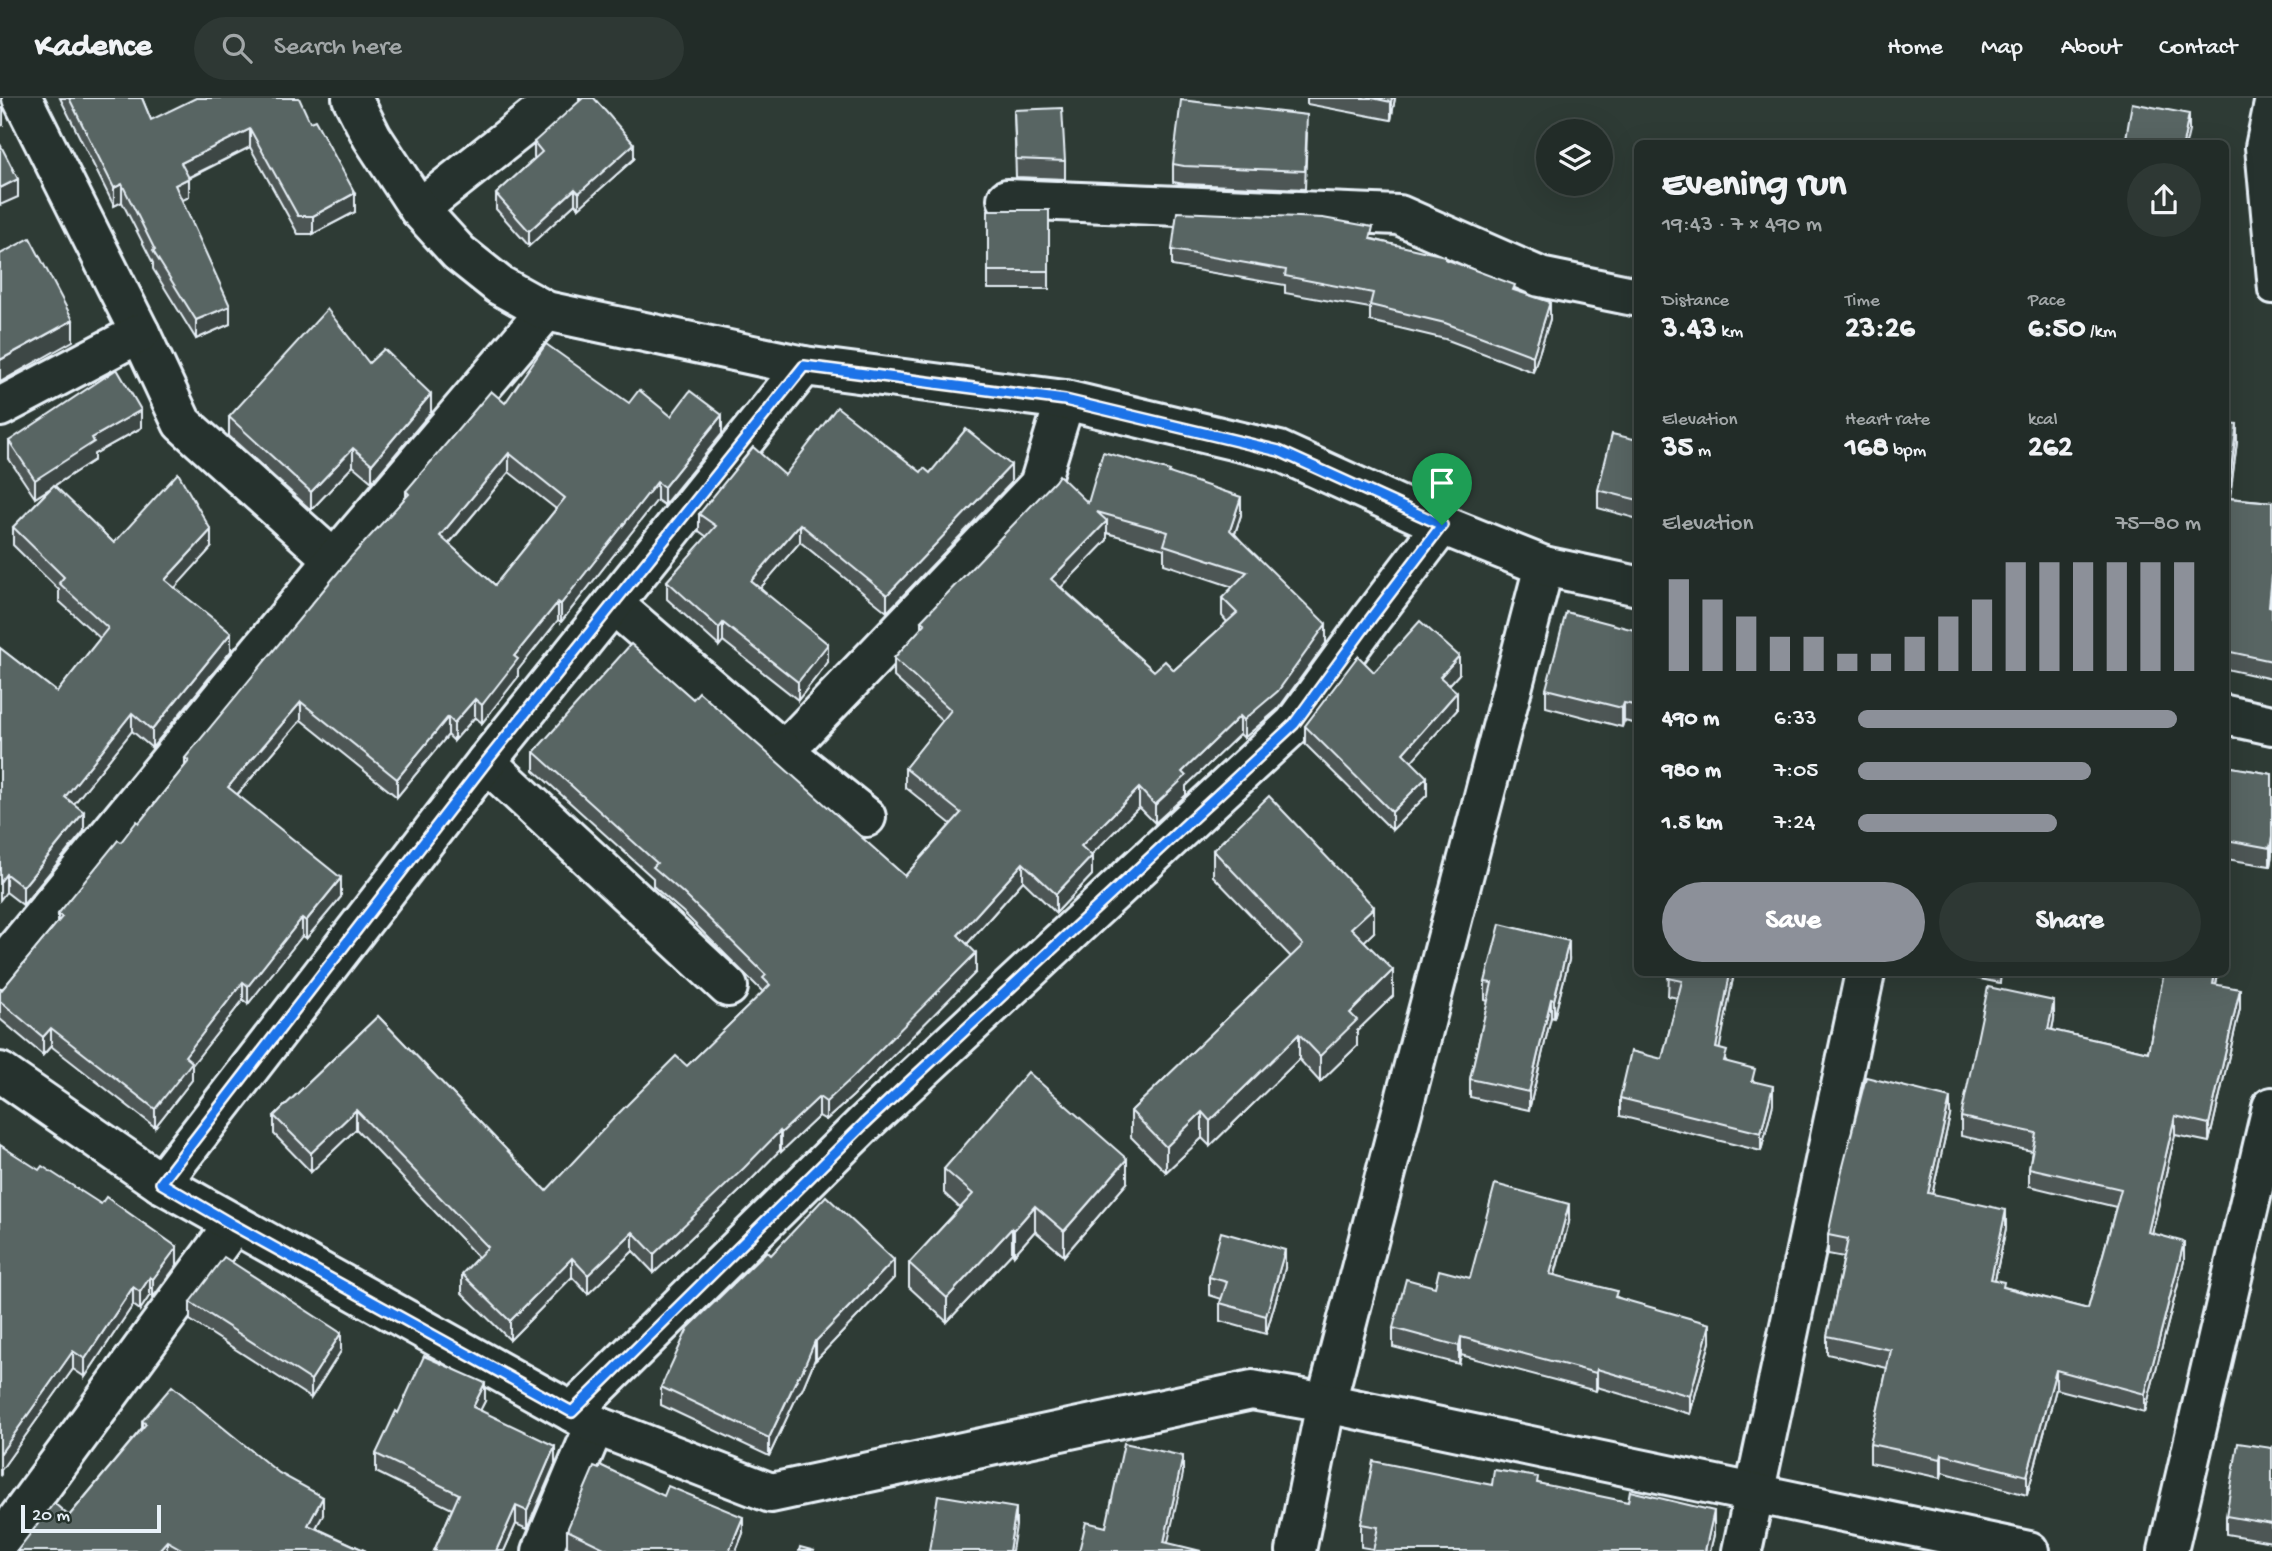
<!DOCTYPE html>
<meta charset="utf-8">
<style>
body{margin:0;font-family:"Gochi Hand",sans-serif;background:#2e3834;color:#f1f3f6;height:100vh;display:flex;flex-direction:column;font-size:26px;white-space:nowrap}
*{box-sizing:border-box;margin:0}
p{font-size:23px;color:#a2a7a8}
.icon{flex:none;width:38px;height:38px;fill:none;stroke:currentColor;stroke-width:2;stroke-linecap:round;stroke-linejoin:round}
.map{position:relative;flex:1;overflow:hidden}
.panel{position:absolute;left:1634px;top:42px;width:595px;height:836px;display:flex;flex-direction:column;background:#222c28;border-radius:10px;box-shadow:0 7px 28px #0002,0 0 0 2px #3f4845}
.panel>*{flex:none}
.tools{position:absolute;left:1536px;top:21px;display:grid;gap:14px}
.tools a{display:grid;place-items:center;width:77px;height:77px;border-radius:50%;background:#222c28;box-shadow:0 7px 28px #0002,0 0 0 2px #3f4845;font-size:35px}
.scale{position:absolute;left:21px;bottom:18px;width:140px;box-sizing:border-box;padding-left:7px;border:4px solid #e8f1f8;border-top:0;font-size:19px;line-height:24px;white-space:nowrap;color:#e8f1f8;-webkit-text-stroke:5px #26332d;paint-order:stroke}
.pin{position:absolute;display:grid;place-items:center;width:60px;height:60px;color:#fff;margin:-72px -30px;border-radius:50% 50% 50% 0;rotate:-45deg;box-shadow:0 0 7px #0007}
.pin .icon{rotate:45deg}
.round{display:grid;place-items:center;flex:none;width:74px;height:74px;border-radius:37px;background:#2e3834}
.overview{display:flex;align-items:center;justify-content:space-between;height:119px;padding:0 28px}
h1{font-size:38px;font-weight:800;line-height:52px}
.figures{display:grid;grid-template-columns:repeat(3,1fr);gap:10px;height:119px;padding:7px 28px}
.figures div{display:grid;align-content:center}
.figures b{font-size:30px;font-weight:800}
.figures small{font-size:19px;font-weight:400}
.figures p{font-size:19px}
.chart{height:196px;padding:14px 28px}
.chart p{display:flex;justify-content:space-between}
.chart svg{width:100%;height:126px;margin-top:7px;stroke:#8c9099;stroke-width:6}
.primary-button{display:flex;gap:14px;margin-top:auto;padding:14px 28px}
.primary-button a{flex:1;height:80px;border-radius:42px;background:#8c9099;color:#fff;font-size:28px;font-weight:800;line-height:80px;text-align:center}
.primary-button a+a{background:#2e3834;color:#f1f3f6}
ul{padding:0 28px;list-style:none;font-size:23px}
li{display:grid;grid-template-columns:112px 84px 1fr;align-items:center;height:52px}
li i{height:18px;border-radius:9px;background:#8c9099}
header{display:flex;align-items:center;gap:42px;box-sizing:border-box;height:98px;padding:0 35px;background:#222c28;border-bottom:2px solid #3f4845}
header strong{font-size:33px}
nav{display:flex;gap:38px;margin-inline-start:auto;font-size:24px}
.search{width:490px;height:63px;background:#2e3834;display:flex;align-items:center;gap:18px;box-sizing:border-box;padding:0 24px;border-radius:38px;color:#a2a7a8;font-size:26px}
.map>svg:first-child{display:block}
</style>
<header>
<strong>Kadence</strong>
<div class="search"><svg class="icon" aria-label="search" viewBox="0 0 24 24"><circle cx="10" cy="10" r="6"/><path d="M15 15l6 6"/></svg>Search here</div>
<nav><a>Home</a><a>Map</a><a>About</a><a>Contact</a></nav>
</header>
<div class="map">
<svg width="2272" height="1453" viewBox="0 0 2272 1453">
<rect width="100%" height="100%" fill="#2e3b35"/>
<filter id="ink" filterUnits="userSpaceOnUse"><feTurbulence type="fractalNoise" baseFrequency=".0143" numOctaves="2"/><feDisplacementMap in="SourceGraphic" scale="14" xChannelSelector="R" yChannelSelector="G"/><feConvolveMatrix kernelMatrix="1 2 1 2 8 2 1 2 1" color-interpolation-filters="sRGB"/></filter>
<g filter="url(#ink)">
<g fill="none" stroke-linecap="round" stroke-linejoin="round">
<defs>
<polyline id="lane" points="2269,0 2259,49 2272,192"/>
<g id="street">
<polyline points="22,0 140,235 182,325 334,462"/>
<polyline points="1007,101 1399,117 1540,179 1638,199"/>
<polyline points="419,111 559,0"/>
<polyline points="0,309 140,235"/>
<polyline points="613,506 784,653 1039,387 1065,302"/>
<polyline points="784,653 866,719"/>
<polyline points="486,664 728,889"/>
<polyline points="0,870 334,462 546,213"/>
<polyline points="161,1085 486,664 804,268"/>
<polyline points="572,1314 864,1026 1294,626 1372,519 1442,427"/>
<polyline points="0,1445 233,1127"/>
<polyline points="542,1453 595,1327"/>
<polyline points="1296,1453 1326,1305 1544,468"/>
<polyline points="1742,1453 1865,875"/>
</g>
<g id="secondary">
<polyline points="352,0 372,39 419,111 459,155 499,187 546,213 804,268 1065,302 1279,353 1442,427 1544,468 1638,488"/>
<polyline points="2226,617 2272,627"/>
<polyline points="0,974 161,1085 572,1314 595,1327 771,1395 1252,1292 1326,1305 2029,1453"/>
<polyline points="2168,1453 2272,1009"/>
</g>
</defs>
<use href="#lane" stroke="#e8f1f8" stroke-width="32"/>
<use href="#street" stroke="#e8f1f8" stroke-width="44"/>
<use href="#secondary" stroke="#e8f1f8" stroke-width="44"/>
<use href="#lane" stroke="#26332d" stroke-width="26"/>
<use href="#street" stroke="#26332d" stroke-width="38"/>
<use href="#secondary" stroke="#26332d" stroke-width="38"/>
</g>
<g fill="#4d5755" stroke="#e8f1f8" stroke-width="2" fill-rule="evenodd">
<polygon points="60,0 142,0 151,22 310,24 355,114 313,136 298,136 250,49 189,80 189,99 182,102 230,226 196,241 153,171 153,165 122,104 114,108"/>
<polygon points="1307,0 1395,0 1391,22 1307,6"/>
<polygon points="1014,12 1065,63 1065,81 1016,79"/>
<polygon points="1307,35 1305,91 1184,86 1173,84 1173,66"/>
<polygon points="534,44 634,61 579,110 575,106 529,148 496,111 496,96 535,60 534,59"/>
<rect x="988" y="112" width="61" height="79"/>
<polygon points="1373,141 1445,161 1515,193 1550,221 1533,274 1445,241 1370,223 1370,210 1285,195 1285,187 1172,168 1172,152"/>
<polygon points="369,265 431,314 372,384 353,368 311,412 229,338 229,319"/>
<path d="M 505,305 L 629,305 L 671,318 L 722,336 L 664,407 L 657,402 L 561,524 L 558,522 L 518,572 L 518,579 L 482,625 L 475,619 L 454,643 L 448,637 L 397,699 L 301,622 L 237,697 L 341,799 L 306,841 L 302,838 L 248,906 L 243,902 L 192,967 L 192,982 L 155,1029 L 51,948 L 43,957 L 0,921 L 0,894 L 58,824 L 58,816 L 121,744 L 139,725 L 185,668 L 185,660 L 406,399 L 406,393 ZM 509,374 L 556,411 L 495,487 L 449,446 Z"/>
<polygon points="2226,325 2237,344 2230,400 2272,404 2272,496 2271,508 2272,509 2272,581 2226,571"/>
<polygon points="141,330 94,356 94,362 54,388 114,445 211,450 174,490 231,553 152,650 132,633 74,706 84,733 23,807 6,794 0,550 57,594 100,540 59,503 59,492 13,447 13,429 50,391 35,400 9,361 9,343"/>
<polygon points="1638,342 1638,421 1598,410 1598,392"/>
<polygon points="921,374 1011,385 887,514 800,444 760,490 828,564 798,602 723,543 719,548 667,501 667,483 707,439 699,433 699,416 785,377"/>
<path d="M 1170,375 L 1241,417 L 1235,436 L 1326,545 L 1278,611 L 1244,640 L 1240,636 L 1186,688 L 1186,697 L 1155,725 L 1139,709 L 1091,757 L 1092,777 L 1056,815 L 1023,783 L 967,846 L 976,874 L 853,998 L 826,1022 L 819,1018 L 781,1054 L 780,1052 L 744,1089 L 654,1175 L 633,1153 L 588,1196 L 572,1179 L 510,1242 L 462,1195 L 462,1176 L 478,1159 L 356,1031 L 311,1074 L 274,1036 L 274,1018 L 378,918 L 546,1093 L 687,968 L 763,894 L 683,814 L 653,788 L 653,780 L 534,672 L 534,654 L 693,601 L 905,778 L 951,726 L 905,689 L 905,670 L 943,623 L 894,579 L 894,560 L 921,531 L 921,523 L 1088,405 ZM 1107,435 L 1164,451 L 1164,466 L 1233,489 L 1222,500 L 1222,518 L 1227,524 L 1174,572 L 1154,573 L 1061,489 L 1107,442 Z"/>
<polygon points="1638,533 1638,626 1624,623 1622,629 1546,609 1546,591"/>
<polygon points="1374,574 1459,576 1449,587 1457,612 1411,663 1427,697 1392,732 1305,646 1305,628"/>
<polygon points="2226,668 2272,676 2272,757 2270,768 2226,761"/>
<polygon points="1213,752 1374,834 1364,843 1393,898 1357,933 1357,948 1320,984 1299,961 1210,1048 1202,1040 1166,1074 1131,1039 1131,1013 1291,859 1213,778"/>
<polygon points="1569,862 1554,920 1551,919 1529,1012 1470,999 1470,981 1488,903 1485,902 1485,884"/>
<polygon points="1669,875 1734,875 1719,951 1727,964 1755,984 1773,1006 1761,1053 1620,1018 1620,1000 1662,961 1678,900 1668,898"/>
<polygon points="1951,875 2001,875 2000,885"/>
<polygon points="2151,875 2218,875 2216,886 2240,910 2209,1044 2175,1037 2152,1135 2184,1163 2145,1314 2056,1291 2027,1397 1942,1374 1941,1380 1870,1365 1870,1346 1887,1270 1827,1256 1827,1238 1844,1159 1828,1156 1828,1137 1950,1018 1932,1096 2006,1130 1995,1182 2004,1189 2088,1211 2116,1109 2029,1088 2029,1070 2032,1053 1961,1038 1961,1019 2054,921 2052,932 2148,954 2163,879 2151,877"/>
<polygon points="0,1047 177,1167 153,1199 150,1197 140,1212 133,1207 85,1279 73,1271 1,1372 1,1376 0,1378"/>
<polygon points="944,1071 1127,1085 1064,1158 1035,1133 1014,1157 1012,1155 947,1224 909,1189 909,1165 960,1110 944,1095"/>
<polygon points="1569,1124 1555,1177 1617,1199 1710,1244 1690,1316 1597,1289 1596,1293 1461,1257 1459,1266 1393,1249 1393,1230 1435,1189 1470,1180"/>
<polygon points="771,1157 894,1180 816,1262 815,1261 802,1292 798,1296 769,1358 661,1307 661,1289"/>
<polygon points="1285,1170 1266,1236 1220,1223 1220,1205 1222,1201 1209,1197 1209,1179"/>
<polygon points="190,1204 341,1253 311,1300 190,1222"/>
<polygon points="485,1303 480,1312 555,1366 527,1431 516,1426 504,1453 434,1453 452,1411 376,1374 376,1356 398,1315"/>
<polygon points="142,1323 323,1417 316,1430 366,1453 17,1453 69,1418 142,1330"/>
<polygon points="2272,1350 2272,1444 2226,1436 2226,1418"/>
<polygon points="1538,1385 1714,1437 1710,1453 1373,1453 1373,1451 1361,1449 1361,1426 1492,1387"/>
<polygon points="567,1432 743,1435 736,1453 576,1453 567,1449"/>
</g>
<g fill="#3e4745" stroke="#e8f1f8" stroke-width="2">
<polygon points="1392,0 1395,0 1391,22 1391,4"/>
<polygon points="3,10 3,27 0,28 0,11"/>
<polygon points="2189,16 2189,33 2186,46 2183,46"/>
<polygon points="250,31 250,49 181,83 181,65"/>
<polygon points="634,46 634,61 579,110 579,95"/>
<polygon points="189,80 189,99 175,106 175,87"/>
<polygon points="18,81 18,99 0,107 0,90"/>
<polygon points="122,86 122,104 114,108 114,90"/>
<polygon points="575,91 575,106 529,148 529,133"/>
<polygon points="355,95 355,114 313,136 313,118"/>
<polygon points="1550,204 1550,221 1533,274 1533,258"/>
<polygon points="230,208 230,226 196,241 196,222"/>
<polygon points="73,222 73,243 0,284 0,262"/>
<polygon points="431,296 431,314 372,384 372,366"/>
<polygon points="141,312 141,330 94,356 94,362 35,400 35,382 92,340"/>
<polygon points="722,317 722,336 664,407 664,389"/>
<polygon points="2237,326 2237,344 2227,418 2227,400"/>
<polygon points="353,350 353,368 311,412 311,394"/>
<polygon points="509,355 509,374 440,456 440,438"/>
<polygon points="1011,367 1011,385 887,514 887,497"/>
<polygon points="657,384 657,402 561,524 561,506"/>
<polygon points="1241,399 1241,417 1230,450 1230,432"/>
<polygon points="1107,423 1107,442 1051,500 1051,481"/>
<polygon points="800,426 800,444 751,501 751,483"/>
<polygon points="211,432 211,450 165,501 165,482"/>
<polygon points="2272,478 2272,496 2269,526 2269,508"/>
<polygon points="558,504 558,522 518,572 518,579 482,625 482,607 514,558"/>
<polygon points="723,525 723,543 719,548 719,530"/>
<polygon points="1326,526 1326,545 1278,611 1244,640 1244,622"/>
<polygon points="231,535 231,553 152,650 152,632"/>
<polygon points="828,546 828,564 798,602 798,584"/>
<polygon points="1459,558 1459,576 1440,597 1440,579"/>
<polygon points="1457,594 1457,612 1403,673 1403,655"/>
<polygon points="475,601 475,619 454,643 454,625"/>
<polygon points="301,604 301,622 228,707 228,689"/>
<polygon points="1624,605 1624,623 1622,629 1622,610"/>
<polygon points="132,615 132,633 65,717 65,699"/>
<polygon points="1240,618 1240,636 1186,688 1186,697 1155,725 1155,707 1182,674"/>
<polygon points="448,619 448,637 397,699 397,681"/>
<polygon points="1427,679 1427,697 1392,732 1392,714"/>
<polygon points="1139,690 1139,709 1081,767 1081,748"/>
<polygon points="84,714 84,733 23,807 23,789"/>
<polygon points="2272,739 2272,757 2270,768 2270,750"/>
<polygon points="1092,758 1092,777 1056,815 1056,796"/>
<polygon points="1023,765 1023,783 958,856 958,837"/>
<polygon points="6,776 6,794 0,802 0,784"/>
<polygon points="341,780 341,799 306,841 306,823"/>
<polygon points="1374,809 1374,834 1351,856 1351,830"/>
<polygon points="302,820 302,838 248,906 248,888"/>
<polygon points="1569,843 1569,862 1554,920 1554,902"/>
<polygon points="976,855 976,874 853,998 826,1022 826,1004"/>
<polygon points="1393,872 1393,898 1357,933 1357,948 1320,984 1320,958 1350,915"/>
<polygon points="1730,875 1734,875 1716,969 1716,950"/>
<polygon points="2215,875 2218,875 2213,904 2213,886"/>
<polygon points="243,884 243,902 192,967 192,982 155,1029 155,1011 185,958"/>
<polygon points="2240,891 2240,910 2209,1044 2209,1026"/>
<polygon points="1551,901 1551,919 1529,1012 1529,994"/>
<polygon points="2054,903 2054,921 2048,950 2048,931"/>
<polygon points="51,930 51,948 43,957 43,939"/>
<polygon points="1299,936 1299,961 1210,1048 1210,1023"/>
<polygon points="1773,988 1773,1006 1761,1053 1761,1035"/>
<polygon points="819,999 819,1018 781,1054 781,1035"/>
<polygon points="1950,1000 1950,1018 1928,1114 1928,1095"/>
<polygon points="356,1012 356,1031 311,1074 311,1055"/>
<polygon points="1202,1014 1202,1040 1166,1074 1166,1049"/>
<polygon points="2175,1018 2175,1037 2148,1153 2148,1134"/>
<polygon points="780,1033 780,1052 744,1089 654,1175 654,1156"/>
<polygon points="1127,1061 1127,1085 1064,1158 1064,1133"/>
<polygon points="1569,1106 1569,1124 1550,1194 1550,1176"/>
<polygon points="1035,1108 1035,1133 1014,1157 1014,1132"/>
<polygon points="2006,1112 2006,1130 1991,1199 1991,1181"/>
<polygon points="1012,1130 1012,1155 947,1224 947,1200"/>
<polygon points="633,1134 633,1153 588,1196 588,1177"/>
<polygon points="2184,1144 2184,1163 2145,1314 2145,1296"/>
<polygon points="177,1149 177,1167 153,1199 153,1181"/>
<polygon points="1285,1152 1285,1170 1266,1236 1266,1218"/>
<polygon points="572,1160 572,1179 510,1242 510,1223"/>
<polygon points="894,1162 894,1180 816,1262 816,1243"/>
<polygon points="150,1179 150,1197 140,1212 140,1194"/>
<polygon points="133,1189 133,1207 85,1279 85,1261"/>
<polygon points="1710,1226 1710,1244 1690,1316 1690,1298"/>
<polygon points="341,1235 341,1253 311,1300 311,1282"/>
<polygon points="1461,1239 1461,1257 1459,1266 1459,1248"/>
<polygon points="815,1243 815,1261 802,1292 798,1296 769,1358 769,1340"/>
<polygon points="73,1253 73,1271 1,1372 1,1376 0,1378 0,1356"/>
<polygon points="1597,1271 1597,1289 1596,1293 1596,1275"/>
<polygon points="2056,1272 2056,1291 2027,1397 2027,1378"/>
<polygon points="485,1285 485,1303 473,1327 473,1309"/>
<polygon points="555,1348 555,1366 527,1431 527,1413"/>
<polygon points="1942,1356 1942,1374 1941,1380 1941,1361"/>
<polygon points="1183,1358 1183,1376 1166,1453 1164,1444"/>
<polygon points="323,1399 323,1417 308,1444 308,1427"/>
<polygon points="516,1408 516,1426 504,1453 496,1453"/>
<polygon points="1016,1410 1016,1428 1012,1453 1009,1453"/>
<polygon points="1714,1413 1714,1437 1710,1453 1705,1453"/>
<polygon points="743,1419 743,1435 736,1453 729,1453"/>
<polygon points="167,1443 167,1453 158,1453"/>
</g>
<g fill="#596563" stroke="#e8f1f8" stroke-width="2" fill-rule="evenodd">
<polygon points="69,0 142,0 151,22 196,0 299,0 310,24 315,22 355,95 313,118 298,118 250,31 181,65 189,80 175,87 230,208 196,222 153,153 155,152 122,86 114,90"/>
<polygon points="583,0 594,0 634,46 579,95 575,91 529,133 496,96 542,54 534,44"/>
<polygon points="1372,0 1392,0 1391,4"/>
<polygon points="1181,2 1307,17 1305,73 1184,68 1173,66"/>
<polygon points="2132,5 2189,16 2183,46 2125,46"/>
<polygon points="1062,10 1065,63 1016,61 1014,12"/>
<polygon points="0,46 18,81 0,90"/>
<rect x="988" y="112" width="61" height="61"/>
<polygon points="1177,114 1323,120 1373,129 1370,141 1445,158 1445,161 1515,187 1513,192 1550,204 1533,258 1445,225 1370,207 1373,195 1285,178 1286,172 1172,152"/>
<polygon points="30,140 73,222 0,262 0,156"/>
<polygon points="327,211 369,265 384,251 431,296 372,366 353,350 311,394 229,319"/>
<path d="M 546,246 L 629,305 L 639,292 L 671,318 L 690,293 L 722,317 L 664,389 L 657,384 L 561,506 L 558,504 L 514,558 L 518,561 L 482,607 L 475,601 L 454,625 L 448,619 L 397,681 L 301,604 L 228,689 L 341,780 L 306,823 L 302,820 L 248,888 L 243,884 L 185,958 L 192,964 L 155,1011 L 51,930 L 43,939 L 0,903 L 0,894 L 62,819 L 58,816 L 118,742 L 121,744 L 137,723 L 139,725 L 189,663 L 185,660 L 315,502 L 350,460 L 409,396 L 406,393 L 491,293 L 505,305 ZM 509,355 L 565,400 L 495,487 L 440,438 Z"/>
<polygon points="117,271 141,312 92,340 94,344 35,382 9,343"/>
<polygon points="837,309 921,374 924,370 930,375 966,331 1011,367 887,497 800,426 751,483 828,546 798,584 723,525 719,530 667,483 716,428 699,416 753,349 785,377"/>
<polygon points="2226,325 2237,326 2227,400 2272,404 2272,478 2269,508 2272,509 2272,563 2226,553"/>
<polygon points="1612,336 1638,342 1638,402 1598,392"/>
<path d="M 1103,354 L 1170,373 L 1169,375 L 1241,399 L 1230,432 L 1326,526 L 1278,593 L 1244,622 L 1240,618 L 1182,674 L 1186,678 L 1155,707 L 1139,690 L 1081,748 L 1092,758 L 1056,796 L 1023,765 L 958,837 L 976,855 L 853,979 L 826,1004 L 819,999 L 781,1035 L 780,1033 L 744,1070 L 654,1156 L 633,1134 L 588,1177 L 572,1160 L 510,1223 L 462,1176 L 488,1149 L 356,1012 L 311,1055 L 274,1018 L 378,918 L 546,1093 L 615,1019 L 676,958 L 687,968 L 770,887 L 763,880 L 766,877 L 683,795 L 653,769 L 657,765 L 534,654 L 631,546 L 693,601 L 699,594 L 905,778 L 961,715 L 905,670 L 951,612 L 894,560 L 925,526 L 921,523 L 1055,383 L 1059,377 L 1088,405 ZM 1097,414 L 1168,434 L 1164,447 L 1247,474 L 1222,500 L 1237,515 L 1174,572 L 1165,563 L 1154,573 L 1051,481 L 1107,423 Z"/>
<polygon points="178,375 211,432 165,482 231,535 152,632 132,615 65,699 84,714 23,789 6,776 0,784 0,550 57,594 108,530 59,485 64,479 13,429 54,387 114,445"/>
<polygon points="1566,514 1638,533 1638,608 1624,605 1622,610 1546,591"/>
<polygon points="1420,523 1459,558 1440,579 1457,594 1403,655 1427,679 1392,714 1305,628 1358,558 1374,574"/>
<polygon points="2226,668 2272,676 2272,739 2270,750 2226,742"/>
<polygon points="1269,698 1374,809 1351,830 1393,872 1350,915 1357,922 1320,958 1299,936 1210,1023 1202,1014 1166,1049 1131,1013 1303,847 1213,752"/>
<polygon points="1500,826 1569,843 1554,902 1551,901 1529,994 1470,981 1492,885 1485,884"/>
<polygon points="1669,875 1730,875 1716,950 1727,953 1724,963 1755,971 1752,983 1773,988 1761,1035 1620,1000 1631,953 1662,961 1682,883 1668,880"/>
<polygon points="2164,875 2215,875 2213,886 2240,891 2209,1026 2175,1018 2148,1134 2184,1144 2145,1296 2056,1272 2027,1378 1942,1356 1941,1361 1870,1346 1891,1252 1827,1238 1848,1141 1828,1137 1840,1080 1866,979 1950,1000 1928,1095 2006,1112 1991,1181 2004,1184 2003,1189 2088,1211 2121,1091 2029,1070 2036,1035 1961,1019 1988,889 2054,903 2048,931 2148,954"/>
<polygon points="1028,974 1127,1061 1064,1133 1035,1108 1014,1132 1012,1130 947,1200 909,1165 973,1096 944,1071"/>
<polygon points="0,1047 39,1072 42,1068 101,1106 106,1099 177,1149 153,1181 150,1179 140,1194 133,1189 85,1261 73,1253 0,1356"/>
<polygon points="1495,1086 1569,1106 1550,1176 1617,1193 1615,1199 1710,1226 1690,1298 1597,1271 1596,1275 1461,1239 1459,1248 1393,1230 1406,1181 1435,1189 1439,1172 1470,1180"/>
<polygon points="826,1098 894,1162 816,1243 815,1243 802,1274 798,1278 769,1340 661,1289 688,1230 767,1153 771,1157"/>
<polygon points="1221,1134 1285,1152 1266,1218 1220,1205 1227,1184 1209,1179"/>
<polygon points="224,1159 341,1235 311,1282 190,1204"/>
<polygon points="424,1258 485,1285 473,1309 555,1348 527,1413 516,1408 496,1453 434,1453 459,1396 376,1356 396,1313 398,1315"/>
<polygon points="172,1288 279,1375 323,1399 308,1427 366,1453 185,1453 167,1443 158,1453 17,1453 54,1405 69,1418 146,1326 142,1323"/>
<polygon points="1124,1345 1183,1358 1164,1444 1201,1453 1079,1453 1086,1424 1106,1429"/>
<polygon points="2238,1345 2272,1350 2272,1426 2226,1418"/>
<polygon points="1373,1363 1492,1387 1494,1372 1538,1379 1537,1385 1628,1404 1630,1393 1714,1413 1705,1453 1373,1453 1378,1429 1361,1426"/>
<polygon points="600,1367 664,1398 668,1388 743,1419 729,1453 610,1453 567,1432 594,1369 599,1371"/>
<polygon points="938,1397 1016,1410 1009,1453 929,1453"/>
<polygon points="800,1449 815,1453 799,1453"/>
</g>
</g>
<g fill="none" stroke-linecap="round" stroke-linejoin="round" filter="url(#ink)">
<defs>
<polygon id="route" points="804,268 1065,302 1279,353 1442,427 1372,519 1294,626 864,1026 572,1314 233,1127 161,1085 486,664"/>
</defs>
<use href="#route" stroke="#fff" stroke-width="14"/>
<use href="#route" stroke="#1a73e8" stroke-width="9"/>
</g>
</svg>
<div class="tools">
<a><svg class="icon" aria-label="layers" viewBox="0 0 24 24"><path d="M12 4l9 5-9 5-9-5zM3 14l9 5 9-5"/></svg></a>
</div>
<div class="scale">20 m</div>
<div class="pin" style="left:1442px;top:427px;background:#1e9e55"><svg class="icon" aria-label="arrive" viewBox="0 0 24 24"><path d="M6 21V4h12l-3 4 3 4H6"/></svg></div>
<section class="panel">
<div class="overview"><div><h1>Evening run</h1><p>19:43 · 7 × 490 m</p></div><a class="round"><svg class="icon" aria-label="share" viewBox="0 0 24 24"><path d="M12 15V3M7 8l5-5 5 5M5 13v7h14v-7"/></svg></a></div>
<div class="figures">
<div><p>Distance</p><b>3.43<small> km</small></b></div>
<div><p>Time</p><b>23:26</b></div>
<div><p>Pace</p><b>6:50<small> /km</small></b></div>
</div>
<div class="figures">
<div><p>Elevation</p><b>35<small> m</small></b></div>
<div><p>Heart rate</p><b>168<small> bpm</small></b></div>
<div><p>kcal</p><b>262</b></div>
</div>
<div class="chart"><p><span>Elevation</span>75–80 m</p>
<svg viewBox="0 0 160 44" preserveAspectRatio="none"><path d="M5 44V12M15 44V19M25 44V25M35 44V32M45 44V32M55 44V38M65 44V38M75 44V32M85 44V25M95 44V19M105 44V6M115 44V6M125 44V6M135 44V6M145 44V6M155 44V6"/></svg>
</div>
<ul>
<li><b>490 m</b>6:33<i style="width:93%"></i></li>
<li><b>980 m</b>7:05<i style="width:68%"></i></li>
<li><b>1.5 km</b>7:24<i style="width:58%"></i></li>
</ul>
<div class="primary-button"><a>Save</a><a>Share</a></div>
</section>
</div>
